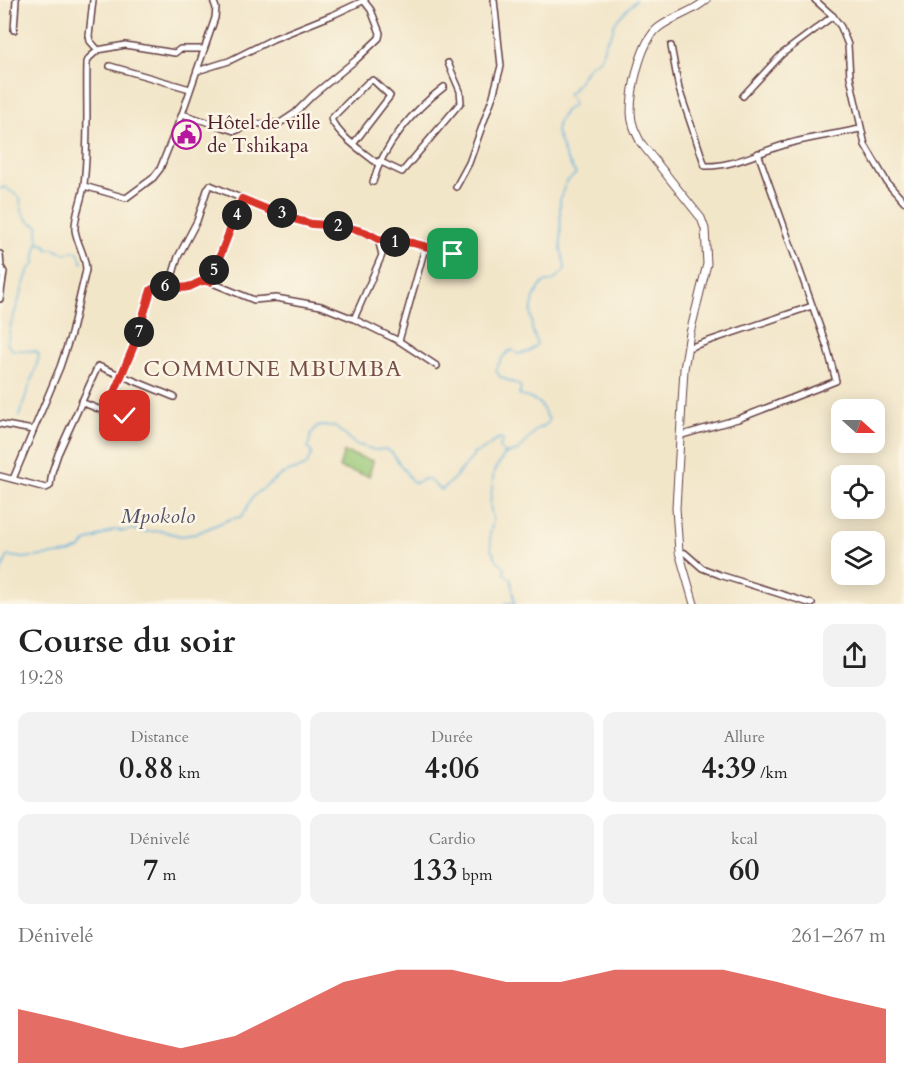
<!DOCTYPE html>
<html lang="fr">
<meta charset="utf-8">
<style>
body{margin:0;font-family:Cardo,serif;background:#f2f2f2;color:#222;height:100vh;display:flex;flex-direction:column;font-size:22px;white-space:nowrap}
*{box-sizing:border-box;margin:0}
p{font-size:20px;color:#767676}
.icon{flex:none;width:33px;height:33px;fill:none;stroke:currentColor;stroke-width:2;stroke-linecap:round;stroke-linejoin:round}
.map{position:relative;height:604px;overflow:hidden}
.details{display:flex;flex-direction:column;background:#fff;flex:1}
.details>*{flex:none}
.needle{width:39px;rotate:111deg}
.tools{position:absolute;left:831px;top:399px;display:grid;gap:12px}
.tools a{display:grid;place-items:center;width:54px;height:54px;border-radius:12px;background:#fff;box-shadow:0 3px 15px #0003;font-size:30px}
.pin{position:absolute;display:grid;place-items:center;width:51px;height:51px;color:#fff;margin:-26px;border-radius:12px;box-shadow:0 3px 9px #0006}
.km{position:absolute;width:30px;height:30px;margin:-15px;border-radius:50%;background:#222;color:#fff;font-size:16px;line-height:30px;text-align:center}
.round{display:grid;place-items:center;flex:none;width:63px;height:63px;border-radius:12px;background:#f2f2f2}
.summary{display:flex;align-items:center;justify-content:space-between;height:102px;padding:0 18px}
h1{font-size:33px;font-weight:700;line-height:45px}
.figures{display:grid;grid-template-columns:repeat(3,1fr);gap:9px;height:102px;padding:6px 18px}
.figures div{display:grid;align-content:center;border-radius:12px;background:#f2f2f2;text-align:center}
.figures b{font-size:30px;font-weight:700}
.figures small{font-size:16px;font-weight:400}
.figures p{font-size:16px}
.chart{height:168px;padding:12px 18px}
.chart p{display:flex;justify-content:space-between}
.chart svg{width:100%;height:108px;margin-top:6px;fill:#d93025;opacity:.7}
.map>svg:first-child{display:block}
</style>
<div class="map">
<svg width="904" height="604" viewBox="0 0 904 604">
<rect width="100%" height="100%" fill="#fcf5e5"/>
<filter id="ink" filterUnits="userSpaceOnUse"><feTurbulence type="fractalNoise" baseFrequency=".0167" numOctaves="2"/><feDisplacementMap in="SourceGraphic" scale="12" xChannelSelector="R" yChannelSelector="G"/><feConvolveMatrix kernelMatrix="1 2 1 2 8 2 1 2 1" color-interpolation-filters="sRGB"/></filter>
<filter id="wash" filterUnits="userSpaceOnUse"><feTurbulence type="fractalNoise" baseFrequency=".008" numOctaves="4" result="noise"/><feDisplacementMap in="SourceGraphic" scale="24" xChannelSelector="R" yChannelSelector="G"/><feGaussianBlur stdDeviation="1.35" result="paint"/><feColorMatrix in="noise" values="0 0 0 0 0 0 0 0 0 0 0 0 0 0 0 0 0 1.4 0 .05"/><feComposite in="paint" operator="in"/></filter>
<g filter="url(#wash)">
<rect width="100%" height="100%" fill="#f2e6c9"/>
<polygon fill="#99c978" stroke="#727452" stroke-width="1.5" points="344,452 373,461 369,476 339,468"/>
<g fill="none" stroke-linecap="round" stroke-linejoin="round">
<g stroke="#62b1dc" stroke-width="1.5">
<path d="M 0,189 L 5,187 L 20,198 C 21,213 24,221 39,226 C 37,232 38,236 38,242 C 37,249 33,256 35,264 L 29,269 L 11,324 L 7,344 L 13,350 L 36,351 L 39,355 C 35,377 24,396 19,417"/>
<polyline points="38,243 46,245 47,249 54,249 66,254 73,251 78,252 82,263"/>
<path d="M 0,579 L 1,571 L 8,556 L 24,558 L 70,553 L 81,548 L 86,542 L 114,530 L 124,531 L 133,529 L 140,532 L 162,531 L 181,536 L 195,534 L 230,519 L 241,517 C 247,511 248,503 253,497 C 255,494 281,475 283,474 C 291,470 298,470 306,466 L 312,453 L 308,448 L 311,434 L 317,426 L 334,426 L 355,444 L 375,450 L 385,449 L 392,453 L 412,481 L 415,483 L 424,479 L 429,480 L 441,490 C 448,487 466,464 473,457 L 473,454 L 483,450 L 499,438 L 503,440 L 499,448 L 505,454"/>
<polyline points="505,604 515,602"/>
<path d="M 515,604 L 511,579 L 504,573 L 505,568 L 497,560 L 491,549 L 490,534 L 493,520 L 490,505 L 494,471 L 505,454 L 518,451 L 536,430 L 548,423 L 549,419 C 543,414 544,407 538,402 C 532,398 525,398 519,394 L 521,388 L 519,385 L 500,377 L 496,370 C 499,362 505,352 512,350 L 518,354 L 529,352 L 537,344 L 532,329 L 531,312 L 534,297 L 543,283 L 553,281 L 564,271 L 565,267 L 561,249 L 560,200 L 566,182 L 576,174 L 566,158 L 556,132 L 558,122 L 565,111 L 573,105 L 571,97 L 567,95 L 568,93 L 572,91 L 589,66 L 601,58 L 605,43 L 612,33 L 615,22 L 636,0"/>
</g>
</g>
</g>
<g filter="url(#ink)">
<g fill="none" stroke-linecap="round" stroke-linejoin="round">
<defs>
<g id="minor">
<polyline points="815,0 833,16 841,27 848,45 850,77 865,145 888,184 904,202"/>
<polyline points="14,30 16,0"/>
<path d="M 671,46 L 679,89 L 705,166 C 735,167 762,150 791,143 C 813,137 837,134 860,129"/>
<polyline points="98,50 125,45 175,53 180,49 204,49"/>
<polyline points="110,66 190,89"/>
<polyline points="197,71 229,61 273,39 335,14 365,0"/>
<polyline points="743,96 782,54 833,16"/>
<polyline points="182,114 235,131 254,124 280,123 295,113 313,95 357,59 379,38 380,33 371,10 364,1"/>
<path d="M 354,143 L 390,96 L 373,80 L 368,82 L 331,119 C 340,137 362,151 378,164"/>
<polyline points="379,161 402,172 461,102 460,91 448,63"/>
<path d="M 373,182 C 383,145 414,110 444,87"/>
<polyline points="84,186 126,198 153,178 160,169 182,114 215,18 216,8 213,0"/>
<polyline points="456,187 469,163 493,96 501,66 494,0"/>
<polyline points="0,254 1,267 4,272 0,299"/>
<polyline points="210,282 242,199"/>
<polyline points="169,287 178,257 197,221 207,190 210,185 276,213 285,213 297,220 312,224 343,226 365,232 378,239 413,243 453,254"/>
<polyline points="354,319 382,255 378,239"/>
<polyline points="399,341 425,248"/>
<polyline points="688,348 812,306"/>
<polyline points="81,402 106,412 125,416 120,430"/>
<path d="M 106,412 L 135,343 L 151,290 C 161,282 174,288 186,287 C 193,286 197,282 205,280 L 254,300 L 276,298 L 321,306 L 354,319 L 399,341 L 437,366"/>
<polyline points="0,424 33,430"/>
<polyline points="682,435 738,419 836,381 827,347 758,153"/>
<polyline points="0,476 46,488 50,486 52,472 58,454 98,366 174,397"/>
<path d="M 13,479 L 60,367 L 71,334 L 86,270 C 86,256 77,244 75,230 C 74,215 83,199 84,184 C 89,143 86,103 87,62 L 89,58 L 98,50 L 90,41 L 89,36 L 93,0"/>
<polyline points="679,552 685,553 702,568 720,575 812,604"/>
</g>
<path id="major" d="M 694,604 L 679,552 L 676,508 L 684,369 L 690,333 L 707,264 L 705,229 L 701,218 L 641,143 C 636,133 631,124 631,112 C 631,90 640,43 658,28 C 673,16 692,13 706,0"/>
</defs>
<use href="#minor" stroke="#633d43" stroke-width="8"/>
<use href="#major" stroke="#633d43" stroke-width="9"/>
<use href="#minor" stroke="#fff" stroke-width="5"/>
<use href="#major" stroke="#fff" stroke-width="7"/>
</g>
</g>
<g fill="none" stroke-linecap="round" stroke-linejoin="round" filter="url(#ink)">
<defs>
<path id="route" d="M 125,416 L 106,412 L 135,343 L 151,290 C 163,281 178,292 191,286 C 199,283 201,279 210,282 L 242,199 L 276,213 L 285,213 L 297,220 L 312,224 L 343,226 L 365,232 L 378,239 L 413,243 L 453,254"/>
</defs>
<use href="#route" stroke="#fff" stroke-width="12"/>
<use href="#route" stroke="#d93025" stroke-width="8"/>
</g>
<defs>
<symbol id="civic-ring" viewBox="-11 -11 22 22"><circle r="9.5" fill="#fcf5e5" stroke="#b5179e" stroke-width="1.5"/><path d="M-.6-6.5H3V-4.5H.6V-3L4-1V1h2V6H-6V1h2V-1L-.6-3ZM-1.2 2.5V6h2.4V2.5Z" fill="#b5179e"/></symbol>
</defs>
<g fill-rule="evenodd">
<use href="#civic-ring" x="170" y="118" width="33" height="33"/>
</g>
<g text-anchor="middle" stroke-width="5" stroke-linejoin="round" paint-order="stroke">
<g font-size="20" fill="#4a1f2b" stroke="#fcf5e5" text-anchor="start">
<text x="207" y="129">Hôtel de ville<tspan x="207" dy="23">de Tshikapa</tspan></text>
</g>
<g font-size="21" font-style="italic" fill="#525269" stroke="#fcf5e5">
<text x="158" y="523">Mpokolo</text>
</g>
<g font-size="22" letter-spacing="1.5" fill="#764f49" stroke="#fcf5e5">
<text x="273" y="376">COMMUNE MBUMBA</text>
</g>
</g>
</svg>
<div class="tools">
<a><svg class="needle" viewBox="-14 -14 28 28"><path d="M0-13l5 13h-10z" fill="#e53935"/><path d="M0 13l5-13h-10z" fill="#767676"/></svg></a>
<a><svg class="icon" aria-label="locate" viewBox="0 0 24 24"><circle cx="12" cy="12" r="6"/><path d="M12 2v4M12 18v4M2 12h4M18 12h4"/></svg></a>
<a><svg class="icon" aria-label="layers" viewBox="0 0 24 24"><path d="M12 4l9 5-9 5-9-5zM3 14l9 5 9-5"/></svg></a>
</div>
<div class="pin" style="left:453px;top:254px;background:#1e9e55"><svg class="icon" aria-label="arrive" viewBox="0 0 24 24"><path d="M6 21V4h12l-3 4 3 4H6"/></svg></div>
<div class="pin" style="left:125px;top:416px;background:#d93025"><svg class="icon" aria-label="check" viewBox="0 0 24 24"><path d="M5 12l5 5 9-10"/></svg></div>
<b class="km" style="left:395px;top:242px">1</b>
<b class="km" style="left:338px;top:226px">2</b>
<b class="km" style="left:282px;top:213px">3</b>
<b class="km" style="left:237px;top:215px">4</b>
<b class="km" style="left:214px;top:270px">5</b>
<b class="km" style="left:165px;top:286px">6</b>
<b class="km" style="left:139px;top:332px">7</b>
</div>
<section class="details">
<div class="summary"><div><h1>Course du soir</h1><p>19:28</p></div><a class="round"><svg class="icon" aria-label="share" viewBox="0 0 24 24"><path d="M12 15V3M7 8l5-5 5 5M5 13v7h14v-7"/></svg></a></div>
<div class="figures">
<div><p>Distance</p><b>0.88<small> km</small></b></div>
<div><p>Durée</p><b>4:06</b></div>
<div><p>Allure</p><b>4:39<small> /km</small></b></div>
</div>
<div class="figures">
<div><p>Dénivelé</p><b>7<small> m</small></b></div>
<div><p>Cardio</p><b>133<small> bpm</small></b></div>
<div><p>kcal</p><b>60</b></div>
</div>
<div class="chart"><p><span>Dénivelé</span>261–267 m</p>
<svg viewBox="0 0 160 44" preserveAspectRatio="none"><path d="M0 44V22L10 27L20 33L30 38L40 33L50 22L60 11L70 6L80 6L90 11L100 11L110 6L120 6L130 6L140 11L150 17L160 22V44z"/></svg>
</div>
</section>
